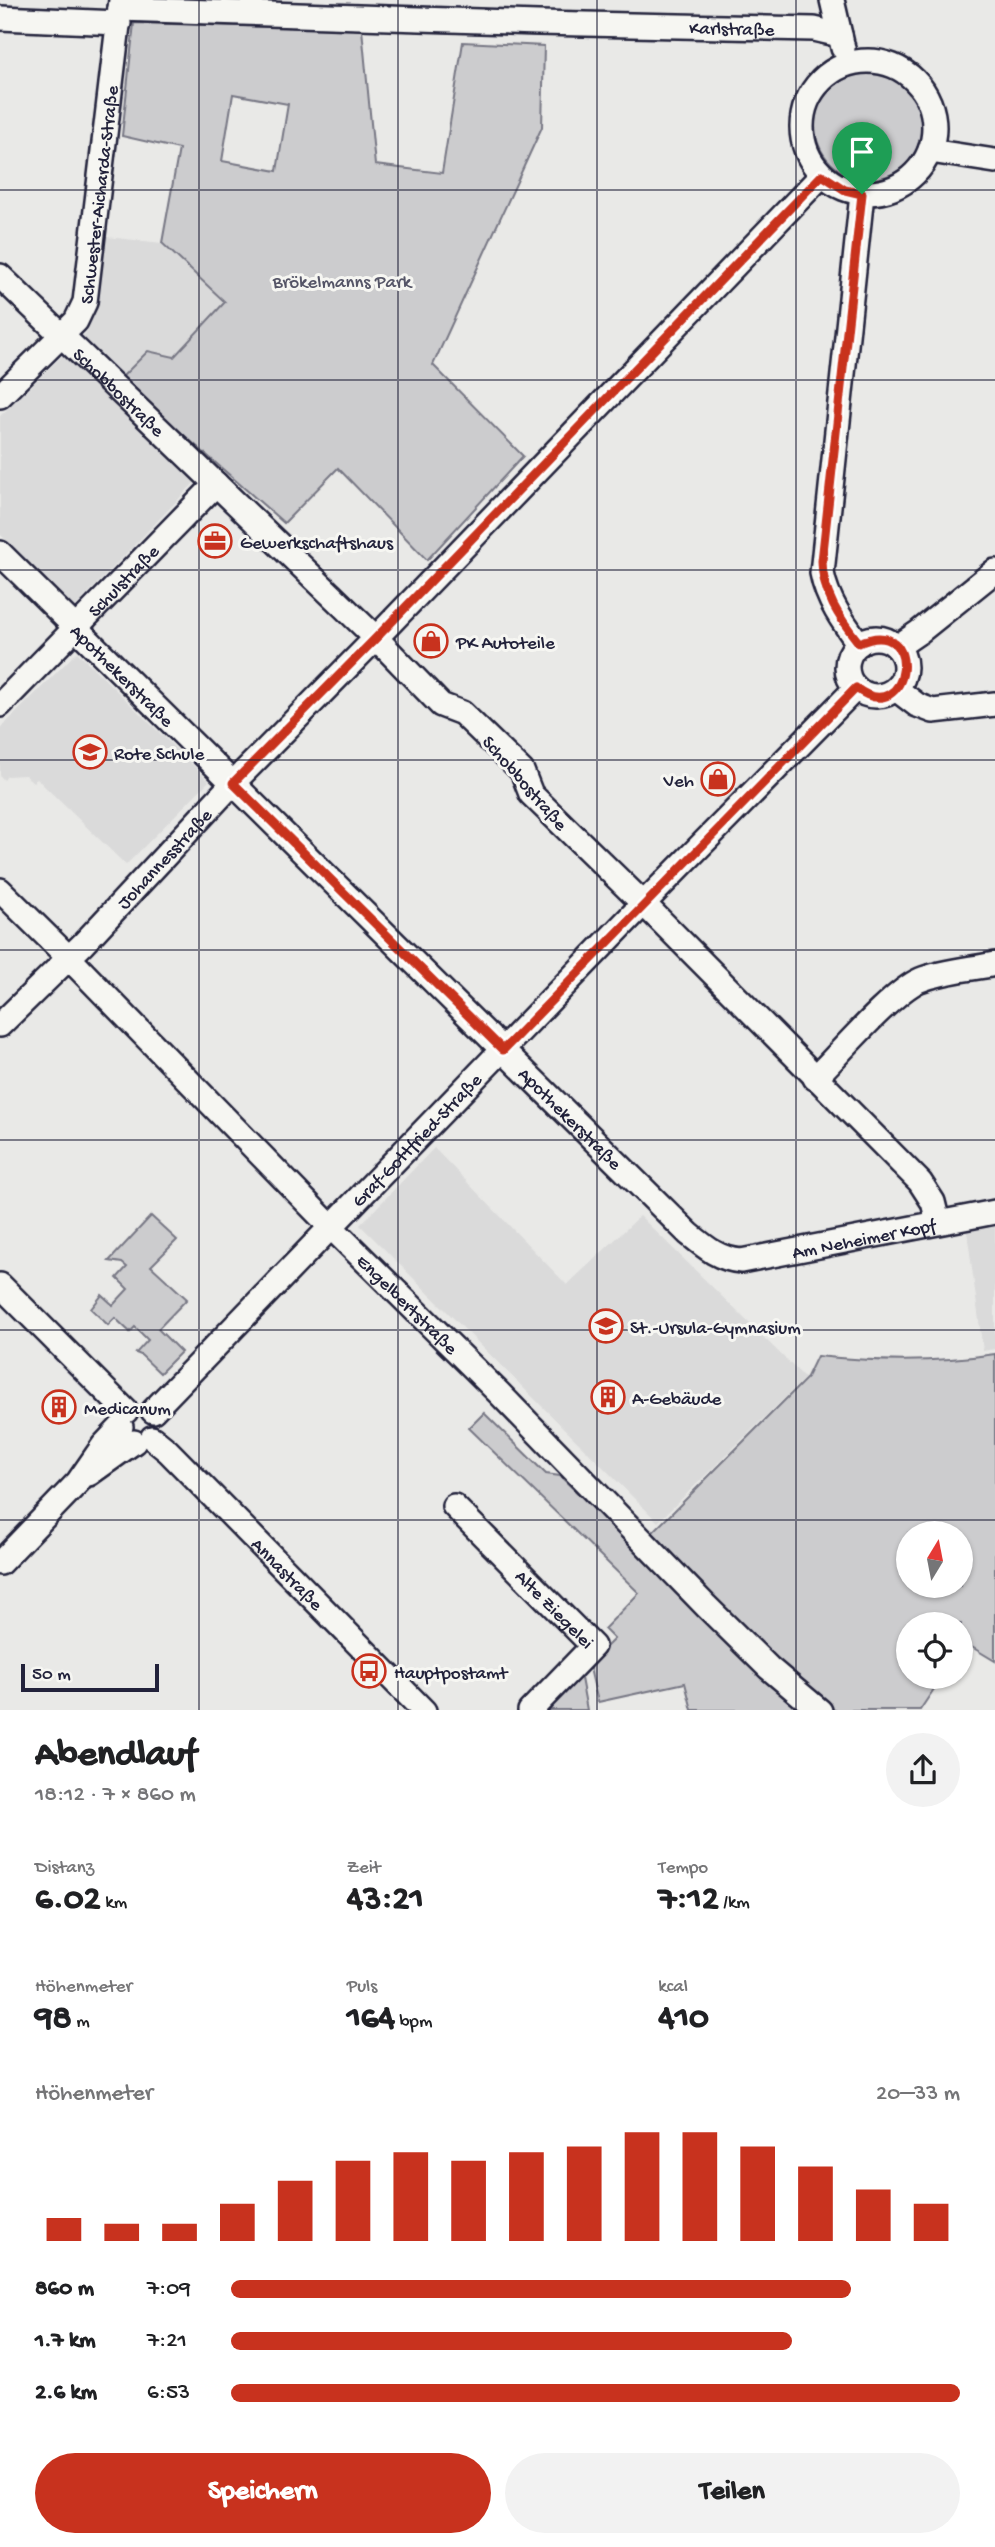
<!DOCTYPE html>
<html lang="de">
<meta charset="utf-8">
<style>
body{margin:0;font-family:"Gochi Hand",sans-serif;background:#f2f2f2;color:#202124;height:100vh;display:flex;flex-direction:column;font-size:26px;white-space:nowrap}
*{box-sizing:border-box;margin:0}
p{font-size:23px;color:#757577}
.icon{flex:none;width:38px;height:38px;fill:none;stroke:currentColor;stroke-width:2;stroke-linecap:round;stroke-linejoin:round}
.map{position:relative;height:1710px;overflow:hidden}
.side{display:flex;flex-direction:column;background:#fff;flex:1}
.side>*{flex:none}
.needle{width:46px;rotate:10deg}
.buttons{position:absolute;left:896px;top:1521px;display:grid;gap:14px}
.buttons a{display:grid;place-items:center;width:77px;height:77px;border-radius:50%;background:#fff;box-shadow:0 2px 5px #0004;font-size:35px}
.scale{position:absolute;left:21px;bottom:18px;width:138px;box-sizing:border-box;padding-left:7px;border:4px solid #22223b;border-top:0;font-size:19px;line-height:24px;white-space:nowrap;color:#22223b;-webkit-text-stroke:5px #f6f6f2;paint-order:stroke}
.pin{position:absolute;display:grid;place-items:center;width:60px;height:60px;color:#fff;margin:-72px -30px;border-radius:50% 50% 50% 0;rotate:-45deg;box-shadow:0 0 7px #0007}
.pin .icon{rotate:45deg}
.round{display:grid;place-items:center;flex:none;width:74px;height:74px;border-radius:37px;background:#f2f2f2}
.head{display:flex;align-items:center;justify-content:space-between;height:119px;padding:0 35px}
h1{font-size:38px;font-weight:800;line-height:52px}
.figures{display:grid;grid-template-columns:repeat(3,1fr);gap:10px;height:119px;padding:7px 35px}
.figures div{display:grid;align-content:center}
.figures b{font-size:35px;font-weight:800}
.figures small{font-size:19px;font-weight:400}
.figures p{font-size:19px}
.chart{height:196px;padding:14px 35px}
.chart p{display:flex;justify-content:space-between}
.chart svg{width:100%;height:126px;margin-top:7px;stroke:#c8321e;stroke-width:6}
.cta{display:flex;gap:14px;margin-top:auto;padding:14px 35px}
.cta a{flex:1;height:80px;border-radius:42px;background:#c8321e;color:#fff;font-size:28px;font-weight:800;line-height:80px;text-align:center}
.cta a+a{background:#f2f2f2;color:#202124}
ul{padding:0 35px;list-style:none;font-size:23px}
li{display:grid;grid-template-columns:112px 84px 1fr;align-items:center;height:52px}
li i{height:18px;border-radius:9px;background:#c8321e}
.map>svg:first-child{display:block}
</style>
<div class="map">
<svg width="995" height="1711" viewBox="0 0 995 1711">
<rect width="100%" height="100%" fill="#e9e9e7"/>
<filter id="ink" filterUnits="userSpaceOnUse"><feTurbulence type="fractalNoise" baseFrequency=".0143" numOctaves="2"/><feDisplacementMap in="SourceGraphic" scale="14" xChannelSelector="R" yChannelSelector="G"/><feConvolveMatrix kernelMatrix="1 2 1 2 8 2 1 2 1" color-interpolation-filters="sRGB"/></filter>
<g filter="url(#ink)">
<g fill="#dadada">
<polygon points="107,237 162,243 226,302 174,358 120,379 105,395 195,482 74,608 0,534 0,416 87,332"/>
<polygon points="77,652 209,781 126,865 37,779 33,782 25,775 7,776 4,780 0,776 0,729"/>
<polygon points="434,1148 567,1285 640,1216 805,1378 658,1522 360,1225"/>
<polygon points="995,1227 995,1349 983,1351 967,1231"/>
</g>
<g fill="#ccccce" stroke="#777784" stroke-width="2" fill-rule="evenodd">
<path d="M 134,23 L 362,29 L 375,165 L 442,173 L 463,42 L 544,46 L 542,127 L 433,365 L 523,456 L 427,560 L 338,468 L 284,523 L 120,379 L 148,351 L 174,357 L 225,302 L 162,243 L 179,149 L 122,136 ZM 233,94 L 288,104 L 277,171 L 222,161 Z"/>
<circle cx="869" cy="125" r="54"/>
<polygon points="151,1216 177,1240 151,1266 187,1299 158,1329 181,1352 160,1373 141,1355 136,1353 148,1340 135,1327 130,1332 115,1318 108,1325 91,1309 102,1295 113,1305 128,1289 117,1278 127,1267 122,1263 109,1261"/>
<path d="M 995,1354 L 995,1661 L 965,1643 L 961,1649 L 961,1624 L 908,1624 L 908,1676 L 942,1677 L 920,1710 L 830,1710 L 791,1679 L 649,1536 L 806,1379 L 817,1356 C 875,1362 937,1363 995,1354 ZM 908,1533 L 961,1533 L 961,1586 L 908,1586 Z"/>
<polygon points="484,1413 546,1474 560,1476 802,1710 692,1710 685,1683 598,1702 589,1664 614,1639 604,1629 639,1593 469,1428"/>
<polygon points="580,1673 587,1710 542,1710"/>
</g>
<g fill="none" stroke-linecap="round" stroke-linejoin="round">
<defs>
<g id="minor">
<polyline points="832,0 843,48"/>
<path id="s1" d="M 120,9 L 538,23 L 814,29 L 840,35"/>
<polyline points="0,18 119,23"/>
<circle cx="868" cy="127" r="66"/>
<polyline points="930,151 995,161"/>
<path id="s2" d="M 0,276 L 376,638 L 441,705 L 462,713 L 522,771 L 531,794 L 653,913 L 920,1182 L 933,1202 L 938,1222"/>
<path id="s3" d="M 0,396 L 76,321 L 85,302 L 121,0"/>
<path id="s4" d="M 0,553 L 689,1234 C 706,1248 719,1259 741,1261 L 995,1212"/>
<circle cx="876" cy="667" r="29"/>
<path d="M 859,644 C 843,622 827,600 822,573 L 862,194"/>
<polyline points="897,647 919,632 995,571"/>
<polyline points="896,689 917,705 933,711 995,704"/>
<path id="s5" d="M 0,705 L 216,484"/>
<path id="s6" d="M 0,890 L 69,958 L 331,1227 L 499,1393 L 706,1606 L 769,1668 L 820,1711"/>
<path id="s7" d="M 0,1025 L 83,944 L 233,783 L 376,638 L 822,175"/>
<path d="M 815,1078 C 839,1054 892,992 920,980 C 943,971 971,969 995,964"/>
<polyline points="0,1285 126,1411"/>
<path id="s8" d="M 153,1411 L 643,904 L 856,688"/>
<path id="s9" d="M 152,1438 L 168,1451 L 424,1711"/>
<polyline points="89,1474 134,1442"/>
<path id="s10" d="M 454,1506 L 593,1646 L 530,1711"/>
<polyline points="0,1563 78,1482 103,1446 121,1427"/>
</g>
</defs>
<use href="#minor" stroke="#22223b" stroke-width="28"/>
<use href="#minor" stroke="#f6f6f2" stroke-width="23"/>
</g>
</g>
<g fill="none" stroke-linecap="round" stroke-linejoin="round" filter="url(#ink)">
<defs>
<path id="route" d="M 822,175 L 845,190 L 862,194 L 822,561 C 822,593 840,619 859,643 C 926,613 911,730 856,688 L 503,1050 L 233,783 L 376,638 Z"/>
</defs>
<use href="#route" stroke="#fff" stroke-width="14"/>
<use href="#route" stroke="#c8321e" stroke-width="9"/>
</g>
<path fill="none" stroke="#22223b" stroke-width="2" stroke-opacity="0.55" d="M 199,0 L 199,1711M 398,0 L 398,1711M 597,0 L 597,1711M 796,0 L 796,1711M 0,190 L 995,190M 0,380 L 995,380M 0,570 L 995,570M 0,760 L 995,760M 0,950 L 995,950M 0,1140 L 995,1140M 0,1330 L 995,1330M 0,1520 L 995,1520"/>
<defs>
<symbol id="office-ring" viewBox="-11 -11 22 22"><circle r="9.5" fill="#f6f6f2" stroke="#c8321e" stroke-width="1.5"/><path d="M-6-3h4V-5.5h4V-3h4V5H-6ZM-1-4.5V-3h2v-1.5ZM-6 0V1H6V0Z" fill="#c8321e"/></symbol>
<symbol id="shop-ring" viewBox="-11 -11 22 22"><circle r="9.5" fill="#f6f6f2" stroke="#c8321e" stroke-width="1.5"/><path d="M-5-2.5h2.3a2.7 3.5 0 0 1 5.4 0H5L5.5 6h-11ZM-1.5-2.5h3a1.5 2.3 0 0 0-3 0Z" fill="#c8321e"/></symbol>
<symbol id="school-ring" viewBox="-11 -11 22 22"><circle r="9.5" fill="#f6f6f2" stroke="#c8321e" stroke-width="1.5"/><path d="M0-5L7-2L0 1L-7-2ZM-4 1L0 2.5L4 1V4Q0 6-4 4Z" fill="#c8321e"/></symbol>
<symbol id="building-ring" viewBox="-11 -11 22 22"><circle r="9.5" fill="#f6f6f2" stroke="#c8321e" stroke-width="1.5"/><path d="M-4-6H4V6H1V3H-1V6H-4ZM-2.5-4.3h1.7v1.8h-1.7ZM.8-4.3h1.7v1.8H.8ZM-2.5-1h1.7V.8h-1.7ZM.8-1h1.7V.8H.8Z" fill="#c8321e"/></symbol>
<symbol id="bus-ring" viewBox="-11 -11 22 22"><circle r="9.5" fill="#f6f6f2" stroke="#c8321e" stroke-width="1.5"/><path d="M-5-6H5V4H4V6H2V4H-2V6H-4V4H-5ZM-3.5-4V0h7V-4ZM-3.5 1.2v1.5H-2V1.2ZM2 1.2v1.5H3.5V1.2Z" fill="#c8321e"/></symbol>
</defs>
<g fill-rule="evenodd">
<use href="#office-ring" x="196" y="522" width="38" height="38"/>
<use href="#shop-ring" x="412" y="622" width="38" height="38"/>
<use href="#school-ring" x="71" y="733" width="38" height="38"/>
<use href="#shop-ring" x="699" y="760" width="38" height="38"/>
<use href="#school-ring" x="587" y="1307" width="38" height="38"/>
<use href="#building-ring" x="589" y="1378" width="38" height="38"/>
<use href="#building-ring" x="40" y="1388" width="38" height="38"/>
<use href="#bus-ring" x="350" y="1652" width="38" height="38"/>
</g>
<g text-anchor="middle" stroke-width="6" stroke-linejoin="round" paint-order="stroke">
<g font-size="19" fill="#22223b" stroke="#f6f6f2">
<text dy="7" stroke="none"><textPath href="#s1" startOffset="612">Karlstraße</textPath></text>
<text dy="7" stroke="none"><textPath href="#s3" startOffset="236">Schwester-Aicharda-Straße</textPath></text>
<text dy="7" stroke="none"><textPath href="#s2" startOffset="166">Schobbostraße</textPath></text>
<text dy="7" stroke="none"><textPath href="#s5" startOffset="175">Schulstraße</textPath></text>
<text dy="7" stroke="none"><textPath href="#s4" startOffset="173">Apothekerstraße</textPath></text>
<text transform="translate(526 782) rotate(49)" y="7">Schobbostraße</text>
<text dy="7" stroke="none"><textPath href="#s7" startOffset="234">Johannesstraße</textPath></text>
<text dy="7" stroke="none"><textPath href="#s4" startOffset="803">Apothekerstraße</textPath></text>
<text dy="7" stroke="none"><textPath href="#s8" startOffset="378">Graf-Gottfried-Straße</textPath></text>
<text dy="7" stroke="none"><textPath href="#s4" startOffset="1153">Am Neheimer Kopf</textPath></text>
<text dy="7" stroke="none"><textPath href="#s6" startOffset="581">Engelbertstraße</textPath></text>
<text dy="7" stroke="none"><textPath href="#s9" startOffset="192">Annastraße</textPath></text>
<text dy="7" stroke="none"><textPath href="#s10" startOffset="144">Alte Ziegelei</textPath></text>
</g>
<g font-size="19" fill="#555567" stroke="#f6f6f2">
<text x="342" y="287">Brökelmanns Park</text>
</g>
<g font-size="19" fill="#22223b" stroke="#f6f6f2" text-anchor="start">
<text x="240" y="548">Gewerkschaftshaus</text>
<text x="456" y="648">PK Autoteile</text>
<text x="114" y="759">Rote Schule</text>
<text x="694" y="786" text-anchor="end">Veh</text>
<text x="630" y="1333">St.-Ursula-Gymnasium</text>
<text x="632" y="1404">A-Gebäude</text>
<text x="84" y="1414">Medicanum</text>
<text x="394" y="1678">Hauptpostamt</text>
</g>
</g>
</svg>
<div class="buttons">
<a><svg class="needle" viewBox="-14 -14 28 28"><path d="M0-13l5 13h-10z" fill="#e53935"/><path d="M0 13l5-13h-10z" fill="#757577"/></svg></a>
<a><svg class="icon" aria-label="locate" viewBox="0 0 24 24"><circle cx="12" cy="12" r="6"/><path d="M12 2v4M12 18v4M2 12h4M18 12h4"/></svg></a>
</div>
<div class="scale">50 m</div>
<div class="pin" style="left:862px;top:194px;background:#1e9e55"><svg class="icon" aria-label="arrive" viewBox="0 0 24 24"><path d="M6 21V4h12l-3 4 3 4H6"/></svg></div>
</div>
<section class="side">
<div class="head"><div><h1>Abendlauf</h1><p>18:12 · 7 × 860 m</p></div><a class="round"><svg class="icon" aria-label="share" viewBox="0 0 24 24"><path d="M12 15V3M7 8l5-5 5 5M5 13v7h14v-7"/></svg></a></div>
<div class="figures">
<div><p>Distanz</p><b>6.02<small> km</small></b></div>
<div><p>Zeit</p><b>43:21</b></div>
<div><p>Tempo</p><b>7:12<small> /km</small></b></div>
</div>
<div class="figures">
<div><p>Höhenmeter</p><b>98<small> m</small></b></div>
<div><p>Puls</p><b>164<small> bpm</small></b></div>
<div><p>kcal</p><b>410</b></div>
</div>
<div class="chart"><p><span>Höhenmeter</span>20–33 m</p>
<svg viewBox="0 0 160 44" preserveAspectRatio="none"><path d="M5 44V36M15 44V38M25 44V38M35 44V31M45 44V23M55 44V16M65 44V13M75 44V16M85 44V13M95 44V11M105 44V6M115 44V6M125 44V11M135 44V18M145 44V26M155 44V31"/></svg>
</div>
<ul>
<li><b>860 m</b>7:09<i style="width:85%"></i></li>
<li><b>1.7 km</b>7:21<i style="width:77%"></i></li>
<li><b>2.6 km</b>6:53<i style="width:100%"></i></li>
</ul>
<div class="cta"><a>Speichern</a><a>Teilen</a></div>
</section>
